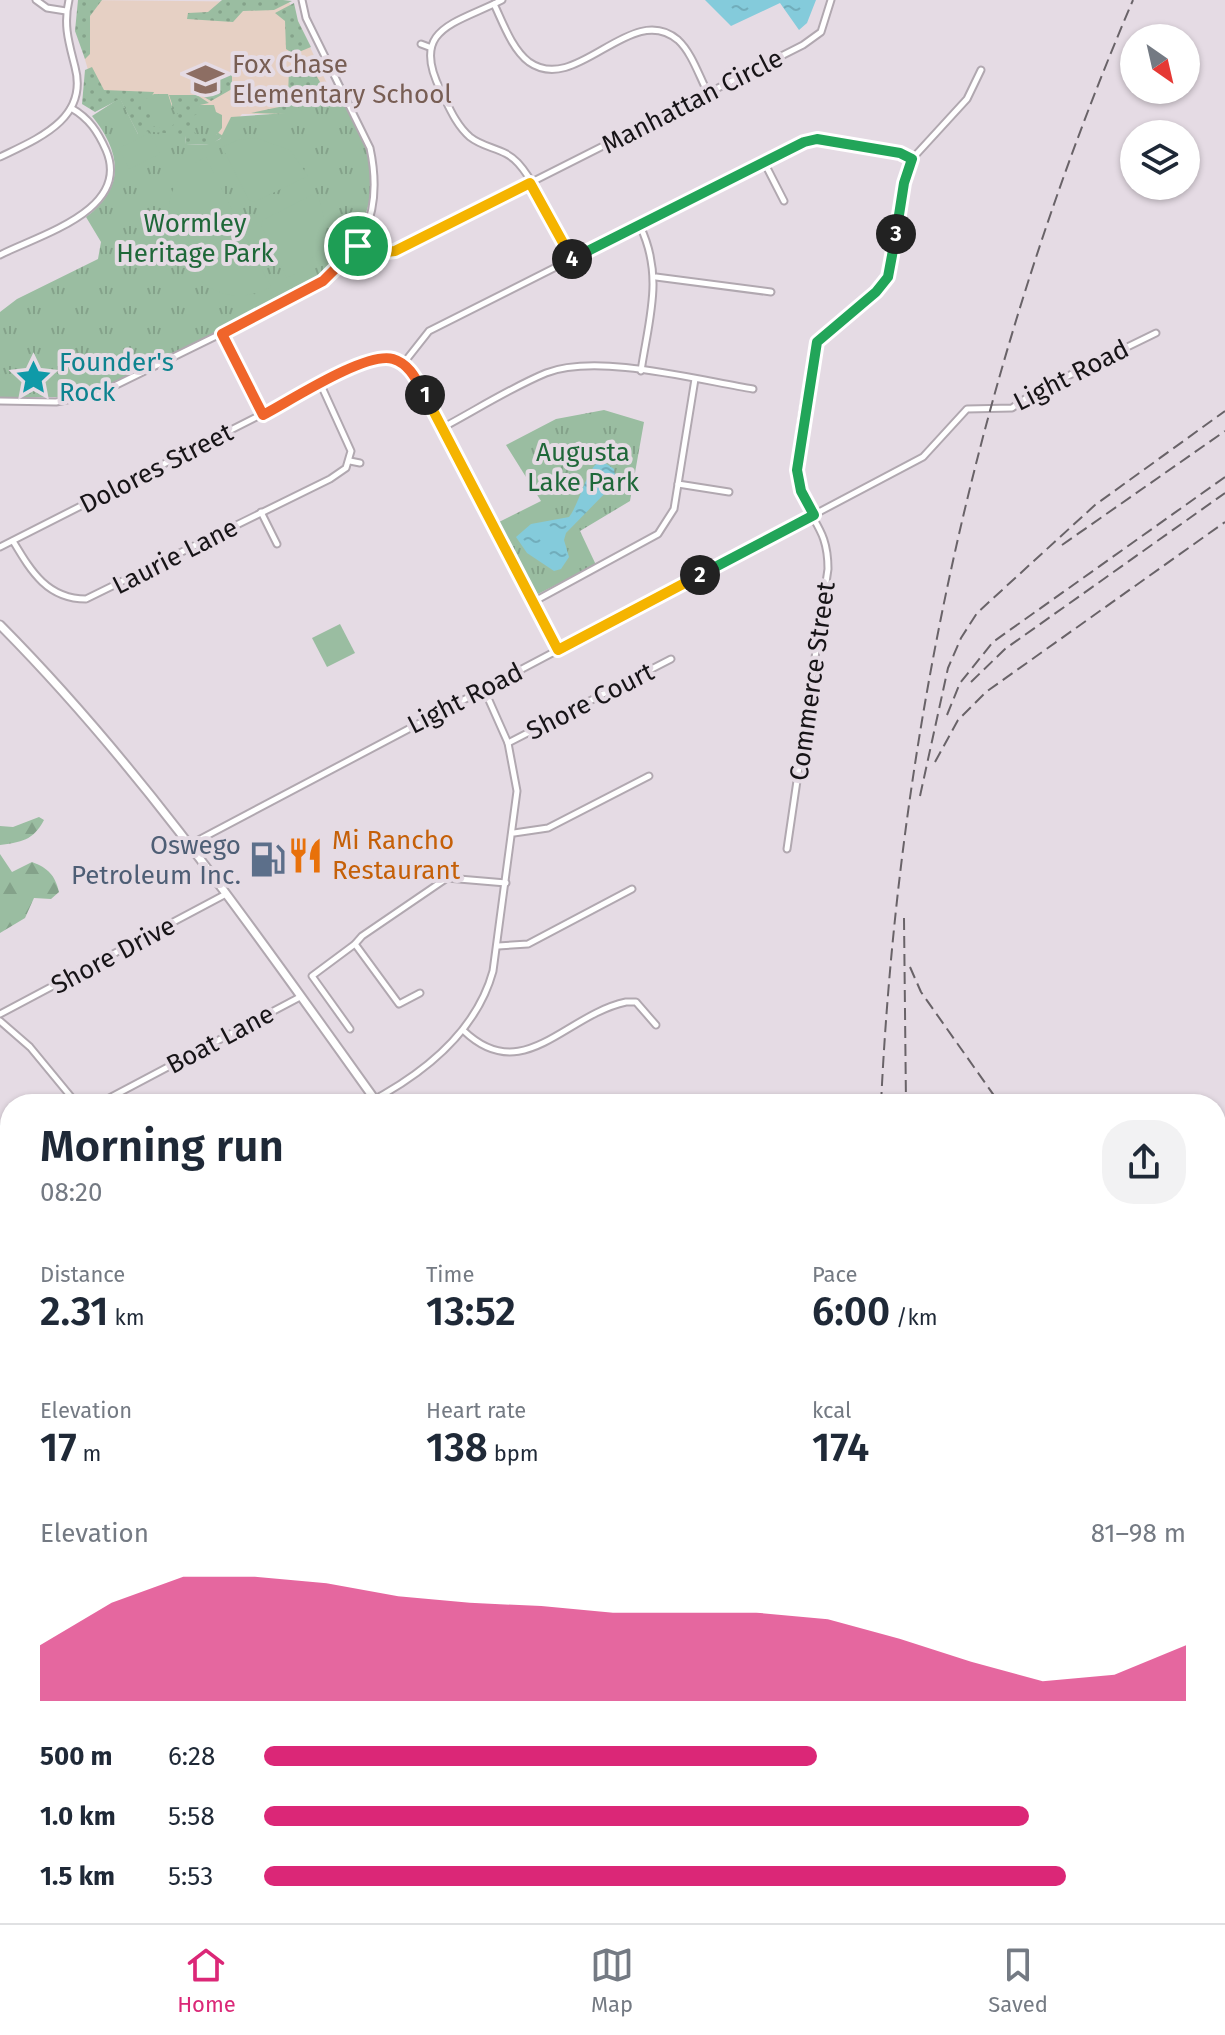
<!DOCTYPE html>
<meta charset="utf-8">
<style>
body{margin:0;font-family:"Fira Sans",sans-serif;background:#f2f2f3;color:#1f2937;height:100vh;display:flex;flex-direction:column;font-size:30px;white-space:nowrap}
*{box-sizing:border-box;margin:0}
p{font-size:26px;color:#747a83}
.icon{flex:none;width:44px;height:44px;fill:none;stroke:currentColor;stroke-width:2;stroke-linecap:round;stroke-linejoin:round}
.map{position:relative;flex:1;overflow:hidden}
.drawer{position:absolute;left:0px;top:1094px;width:1226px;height:830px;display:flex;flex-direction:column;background:#fff;border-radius:32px 32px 0 0;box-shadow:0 2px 6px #0004}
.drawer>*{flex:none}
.needle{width:52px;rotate:146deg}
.controls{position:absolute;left:1120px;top:24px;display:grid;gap:16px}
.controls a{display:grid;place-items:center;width:80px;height:80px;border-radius:50%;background:#fff;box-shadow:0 2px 6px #0004;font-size:40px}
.pin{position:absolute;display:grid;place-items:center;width:68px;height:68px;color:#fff;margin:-34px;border:4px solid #fff;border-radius:50%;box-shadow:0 2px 8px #0007}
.km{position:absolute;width:40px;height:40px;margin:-20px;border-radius:50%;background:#222;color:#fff;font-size:22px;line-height:40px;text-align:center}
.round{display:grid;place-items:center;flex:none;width:84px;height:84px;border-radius:32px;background:#f2f2f3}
.overview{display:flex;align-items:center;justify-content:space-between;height:136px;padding:0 40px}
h1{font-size:44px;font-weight:600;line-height:60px}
.stats{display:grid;grid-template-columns:repeat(3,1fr);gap:12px;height:136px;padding:8px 40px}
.stats div{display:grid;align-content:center}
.stats b{font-size:40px;font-weight:600}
.stats small{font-size:22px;font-weight:400}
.stats p{font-size:22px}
.chart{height:224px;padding:16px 40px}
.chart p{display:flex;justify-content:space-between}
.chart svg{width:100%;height:144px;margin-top:8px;fill:#db2777;opacity:.7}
ul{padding:0 40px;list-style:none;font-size:26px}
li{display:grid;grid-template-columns:128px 96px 1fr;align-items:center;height:60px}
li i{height:20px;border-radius:10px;background:#db2777}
.dock{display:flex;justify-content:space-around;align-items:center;height:112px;border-top:2px solid #e0e1e3;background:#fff;font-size:22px;color:#747a83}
.dock a{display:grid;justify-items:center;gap:4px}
.dock .current{color:#db2777}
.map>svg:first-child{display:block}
</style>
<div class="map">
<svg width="1225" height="1923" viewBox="0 0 1225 1923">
<defs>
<pattern id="grass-dots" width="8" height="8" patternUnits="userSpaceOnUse" patternTransform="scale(2)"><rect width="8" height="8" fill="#9abda1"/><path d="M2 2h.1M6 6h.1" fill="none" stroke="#84a28a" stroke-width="1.8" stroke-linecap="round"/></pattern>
<pattern id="forest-firs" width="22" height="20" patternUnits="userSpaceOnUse" patternTransform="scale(2)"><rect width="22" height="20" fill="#9abda1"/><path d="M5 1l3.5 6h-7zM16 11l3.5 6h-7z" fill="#84a28a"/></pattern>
<pattern id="park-tufts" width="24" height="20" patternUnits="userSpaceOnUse" patternTransform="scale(2)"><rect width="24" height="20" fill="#9abda1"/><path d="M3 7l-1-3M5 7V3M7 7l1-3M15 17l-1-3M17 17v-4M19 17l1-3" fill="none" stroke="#84a28a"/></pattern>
<pattern id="water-ripples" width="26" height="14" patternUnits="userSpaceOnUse" patternTransform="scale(2)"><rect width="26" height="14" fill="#84cbdb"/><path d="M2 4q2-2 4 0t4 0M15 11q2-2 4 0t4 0" fill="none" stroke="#71adbb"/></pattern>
</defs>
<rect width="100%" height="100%" fill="#e5dbe4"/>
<polygon fill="#e6d0c4" points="81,0 289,2 331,92 287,114 242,114 222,137 88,88 88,70 80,42"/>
<g fill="url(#grass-dots)">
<polygon points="78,0 102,0 90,16 90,54 85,59 75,31"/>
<polygon points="222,0 283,0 292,1 274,10 243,11 233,22 187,19 188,13 208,12"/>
<polygon points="294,3 298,21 311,47 294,54 286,49 285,21 275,13"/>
<polygon points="309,63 327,94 287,114 251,113 284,106 288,97 289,68"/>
<polygon points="92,67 104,90 154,92 150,100 144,100 152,114 152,126 171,123 172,104 169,95 197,95 209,103 200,105 199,132 217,135 217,132 223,136 211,145 186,144 185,136 138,134 120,99 95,112 82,104 85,70"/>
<polygon points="198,75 232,75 232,89 211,101 197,93"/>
</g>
<g fill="url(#forest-firs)">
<path d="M 39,817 L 44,820 C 33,841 21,842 0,845 L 0,826 L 13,827 Z"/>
<path d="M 0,854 L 12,872 L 32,862 C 48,868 55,875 59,892 L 51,899 L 34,898 L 25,918 L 0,933 Z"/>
<polygon points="0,1347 10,1361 10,1575 0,1581"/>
</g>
<g fill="url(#park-tufts)">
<path d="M 337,89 L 365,144 L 371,170 L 370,200 L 360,232 L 337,265 L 302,289 L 108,386 L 67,397 L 0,397 L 0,312 L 17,299 L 98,259 L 101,242 L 86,217 C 126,187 121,152 92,116 L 120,98 L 138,134 L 144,131 L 185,135 L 186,144 L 207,145 L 220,139 L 231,117 L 287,113 Z"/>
<polygon points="154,94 168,94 173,110 178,114 178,121 168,129 152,126 151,114 141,110 141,102"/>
<polygon points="200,105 214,105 216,112 222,115 222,128 215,137 201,137 191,130 191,117 197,114"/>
<polygon points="604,410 644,422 630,501 580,531 596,565 536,595 497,523 541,501 506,445 556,419"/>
</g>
<g fill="#9abda1">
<polygon points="150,133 160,154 129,169 119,148"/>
<polygon points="256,138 290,150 308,176 254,202 249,200 222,147 238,140"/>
<path d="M 206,157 L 232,210 L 230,215 L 176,242 C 160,207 171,174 206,157 Z"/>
<path d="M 316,193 C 333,228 322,261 287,278 L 261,225 L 263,220 Z"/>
<path d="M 239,232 L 244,234 L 271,287 C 236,305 203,294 185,259 Z"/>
<polygon points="340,624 355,653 327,667 312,638"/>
</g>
<g fill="url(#water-ripples)">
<polygon points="705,0 816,0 807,23 799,30 780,3 731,26"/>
<path d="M 601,460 L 614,469 L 616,482 L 566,533 L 564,540 L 569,557 L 561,569 L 554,571 L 527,553 L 516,537 L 531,524 L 569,517 C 580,503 587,467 601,460 Z"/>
<polygon points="0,1124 10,1135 10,1315 0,1305"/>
</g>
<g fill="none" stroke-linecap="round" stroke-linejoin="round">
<defs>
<g id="street">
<polyline points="36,0 47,8 66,11"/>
<path d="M 502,0 C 455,24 409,28 441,91 C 449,107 456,125 470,137 C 485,149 505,148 518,163 C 539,186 555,232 570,260"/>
<path d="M 494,4 C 503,23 512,49 529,62 C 577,96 631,0 678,40 C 692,53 699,76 708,93"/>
<polyline points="421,44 429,47"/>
<path d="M 0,157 C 37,139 89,119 75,67 C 69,43 63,25 69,0"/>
<polyline points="764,162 784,201"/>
<path d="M 640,226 C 664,276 649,318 641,371"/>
<polyline points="358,246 378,253 395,251 803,45 821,32 831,0"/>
<path d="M 0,255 C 39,235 132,210 106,150 C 98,132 89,118 71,108"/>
<polyline points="656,277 771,292"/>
<polyline points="222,334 263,415"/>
<path d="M 403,364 L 429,331 L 804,142 C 830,137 888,147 912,159"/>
<path d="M 0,401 L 56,402 L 98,394 L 304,293 C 363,259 384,214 370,148 L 306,18 L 302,0"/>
<path d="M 442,428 C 476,410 510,388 546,373 C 597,353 698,380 753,389"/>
<polyline points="350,461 360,463"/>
<polyline points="678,484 729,492"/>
<polyline points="261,512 277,544"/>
<path d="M 13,541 C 31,571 47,599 86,599 L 330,479 L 346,468 L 351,451 L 321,385"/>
<path d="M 0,547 L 363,363 C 387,354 405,360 418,382 L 558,650"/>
<polyline points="533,602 658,534 674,509 695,379"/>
<polyline points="508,743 671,659"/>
<polyline points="514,833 548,828 649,776"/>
<polyline points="191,844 923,457 967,409 1012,408 1035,392 1156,333"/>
<path d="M 787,849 L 828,569 C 828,527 810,523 800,489 C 791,457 809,376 817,342 L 876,292 L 888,277 L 904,183 L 912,159 L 967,99 L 981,70"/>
<polyline points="498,946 528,944 632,889"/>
<polyline points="420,993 399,1004 355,944 362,936 447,878 506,883"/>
<polyline points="0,1014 226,894"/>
<polyline points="0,1021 30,1047 77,1104"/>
<polyline points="350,1029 312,976 355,944"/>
<path d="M 464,1031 C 523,1087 565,1015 626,1002 L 636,1002 L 656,1025"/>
<polyline points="98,1104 300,997"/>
<path d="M 366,1104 C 422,1075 476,1033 493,971 L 517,791 L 508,743 L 484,689"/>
<polyline points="0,1789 10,1786"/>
<polyline points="151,1914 157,1923"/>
<polyline points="60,1916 75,1923"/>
<polyline points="189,1923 196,1914"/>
</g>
<g id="secondary">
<path d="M 0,625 C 144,770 259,938 378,1104"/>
<polyline points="0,1334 10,1347"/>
<polyline points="349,1914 351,1923"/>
<polyline points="850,1914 856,1923"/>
<polyline points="860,1914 866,1923"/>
</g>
</defs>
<use href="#street" stroke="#b1a8b0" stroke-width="9"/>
<use href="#secondary" stroke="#b1a8b0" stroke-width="11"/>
<use href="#street" stroke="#fff" stroke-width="5"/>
<use href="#secondary" stroke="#fff" stroke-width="7"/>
<g stroke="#696368" stroke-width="2" stroke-dasharray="12 6" stroke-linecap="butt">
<polyline points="1062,545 1225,431"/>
<polyline points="971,682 1005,649 1225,493"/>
<polyline points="947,715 960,683 993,642 1225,477"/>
<polyline points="935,762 958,720 986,692 1225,522"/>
<polyline points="920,796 948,668 961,638 977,613 1095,505 1225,411"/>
<polyline points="904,918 906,1104"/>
<polyline points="910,967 921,992 1000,1104"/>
<path d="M 881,1104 C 899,723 983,351 1133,0"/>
<polyline points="1216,1265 1225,1263"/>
<polyline points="0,1658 10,1663"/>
<polyline points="263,1914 266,1923"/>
<polyline points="918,1914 919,1923"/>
</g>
</g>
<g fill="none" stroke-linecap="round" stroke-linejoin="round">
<defs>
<path id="split-1" d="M 358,246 L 323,281 L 222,334 L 263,415 C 290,401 366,351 393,359 C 410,364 417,381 425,395"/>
<polyline id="split-2" points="425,395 558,650 700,575"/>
<polyline id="split-3" points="700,575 814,515 801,491 797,470 817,342 876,292 888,277 896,234"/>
<polyline id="split-4" points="572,259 804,142 817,139 900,153 912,159 904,183 896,234"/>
<polyline id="split-5" points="358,246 378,253 395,251 530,183 572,259"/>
</defs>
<use href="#split-1" stroke="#fff" stroke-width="16"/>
<use href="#split-2" stroke="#fff" stroke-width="16"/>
<use href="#split-3" stroke="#fff" stroke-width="16"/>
<use href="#split-4" stroke="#fff" stroke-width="16"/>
<use href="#split-5" stroke="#fff" stroke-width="16"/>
<use href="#split-1" stroke="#f0652b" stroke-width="10"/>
<use href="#split-2" stroke="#f5b400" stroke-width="10"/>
<use href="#split-3" stroke="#22a559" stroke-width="10"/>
<use href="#split-4" stroke="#22a559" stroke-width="10"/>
<use href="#split-5" stroke="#f5b400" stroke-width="10"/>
</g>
<defs>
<symbol id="school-bare" viewBox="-9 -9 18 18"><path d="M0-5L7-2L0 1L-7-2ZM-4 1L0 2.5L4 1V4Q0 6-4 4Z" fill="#8d6e63" stroke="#e5dbe4" stroke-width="2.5" paint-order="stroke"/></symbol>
<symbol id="sight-bare" viewBox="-9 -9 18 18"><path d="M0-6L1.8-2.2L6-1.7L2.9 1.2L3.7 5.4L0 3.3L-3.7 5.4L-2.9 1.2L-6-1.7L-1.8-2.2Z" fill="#0f9aa8" stroke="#e5dbe4" stroke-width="2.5" paint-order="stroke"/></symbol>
<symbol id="restaurant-bare" viewBox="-9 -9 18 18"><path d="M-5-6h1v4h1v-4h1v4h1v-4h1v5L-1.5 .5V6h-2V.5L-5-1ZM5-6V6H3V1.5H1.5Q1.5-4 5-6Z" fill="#e8710a" stroke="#e5dbe4" stroke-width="2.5" paint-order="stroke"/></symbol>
<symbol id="fuel-bare" viewBox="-9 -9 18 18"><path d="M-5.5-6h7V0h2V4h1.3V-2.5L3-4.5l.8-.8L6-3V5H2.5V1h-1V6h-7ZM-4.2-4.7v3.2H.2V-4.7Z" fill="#5c6f8a" stroke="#e5dbe4" stroke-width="2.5" paint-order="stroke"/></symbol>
</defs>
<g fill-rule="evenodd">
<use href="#school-bare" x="180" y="54" width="51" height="51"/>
<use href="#sight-bare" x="8" y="352" width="51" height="51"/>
<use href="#restaurant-bare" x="280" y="830" width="51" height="51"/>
<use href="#fuel-bare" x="242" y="834" width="51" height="51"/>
</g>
<g text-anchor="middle" stroke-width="8" stroke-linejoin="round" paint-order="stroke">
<g font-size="26" fill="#785e54" stroke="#e5dbe4" text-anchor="start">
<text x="232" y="73">Fox Chase<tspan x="232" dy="30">Elementary School</tspan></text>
</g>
<g font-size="26" fill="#171417" stroke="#e5dbe4">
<text transform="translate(692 101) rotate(-27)" y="9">Manhattan Circle</text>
<text transform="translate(1071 375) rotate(-27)" y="9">Light Road</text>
<text transform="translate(156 468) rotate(-27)" y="9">Dolores Street</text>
<text transform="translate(175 556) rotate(-27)" y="9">Laurie Lane</text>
<text transform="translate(812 681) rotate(-82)" y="9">Commerce Street</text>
<text transform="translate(465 698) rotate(-27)" y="9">Light Road</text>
<text transform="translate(590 701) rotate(-27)" y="9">Shore Court</text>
<text transform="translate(113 955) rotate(-28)" y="9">Shore Drive</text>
<text transform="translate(220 1039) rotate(-28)" y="9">Boat Lane</text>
</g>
<g font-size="26" fill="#1f6839" stroke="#e5dbe4">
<text x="195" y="232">Wormley<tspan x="195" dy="30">Heritage Park</tspan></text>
<text x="583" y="461">Augusta<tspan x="583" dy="30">Lake Park</tspan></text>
</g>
<g font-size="26" fill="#0d838f" stroke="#e5dbe4" text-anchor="start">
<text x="59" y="371">Founder's<tspan x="59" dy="30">Rock</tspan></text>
</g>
<g font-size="26" fill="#c56008" stroke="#e5dbe4" text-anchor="start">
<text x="332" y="849">Mi Rancho<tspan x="332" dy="30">Restaurant</tspan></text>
</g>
<g font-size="26" fill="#4e5e75" stroke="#e5dbe4" text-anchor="end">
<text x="241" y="854">Oswego<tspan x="241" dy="30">Petroleum Inc.</tspan></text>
</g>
</g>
</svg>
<div class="controls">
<a><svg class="needle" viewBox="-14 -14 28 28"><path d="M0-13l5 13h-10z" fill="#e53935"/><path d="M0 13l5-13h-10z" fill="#747a83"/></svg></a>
<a><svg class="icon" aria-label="layers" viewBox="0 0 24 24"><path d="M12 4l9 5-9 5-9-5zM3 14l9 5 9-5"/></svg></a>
</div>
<div class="pin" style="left:358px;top:246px;background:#1e9e55"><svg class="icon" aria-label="arrive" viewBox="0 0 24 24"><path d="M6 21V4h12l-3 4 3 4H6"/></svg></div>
<b class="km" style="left:425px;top:395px">1</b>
<b class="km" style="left:700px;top:575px">2</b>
<b class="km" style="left:896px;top:234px">3</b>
<b class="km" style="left:572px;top:259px">4</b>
<section class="drawer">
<div class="overview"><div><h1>Morning run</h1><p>08:20</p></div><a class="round"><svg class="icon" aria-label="share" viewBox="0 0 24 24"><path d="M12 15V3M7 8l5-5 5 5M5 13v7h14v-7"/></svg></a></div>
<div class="stats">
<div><p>Distance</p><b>2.31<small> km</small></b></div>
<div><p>Time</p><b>13:52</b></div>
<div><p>Pace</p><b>6:00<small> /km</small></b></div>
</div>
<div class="stats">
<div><p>Elevation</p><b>17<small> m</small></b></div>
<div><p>Heart rate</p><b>138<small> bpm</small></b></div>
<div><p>kcal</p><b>174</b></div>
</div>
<div class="chart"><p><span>Elevation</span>81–98 m</p>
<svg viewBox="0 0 160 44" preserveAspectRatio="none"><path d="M0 44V27L10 14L20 6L30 6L40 8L50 12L60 14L70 15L80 17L90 17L100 17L110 19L120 25L130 32L140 38L150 36L160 27V44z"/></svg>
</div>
<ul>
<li><b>500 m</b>6:28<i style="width:60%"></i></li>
<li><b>1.0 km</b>5:58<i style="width:83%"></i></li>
<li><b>1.5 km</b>5:53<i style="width:87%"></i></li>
</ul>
</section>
</div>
<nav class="dock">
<a class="current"><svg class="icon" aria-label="home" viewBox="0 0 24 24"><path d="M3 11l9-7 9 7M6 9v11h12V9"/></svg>Home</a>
<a><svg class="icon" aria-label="map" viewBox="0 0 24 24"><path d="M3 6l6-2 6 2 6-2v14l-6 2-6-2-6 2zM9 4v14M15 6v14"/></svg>Map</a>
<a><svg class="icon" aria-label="saved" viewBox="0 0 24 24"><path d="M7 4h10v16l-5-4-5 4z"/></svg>Saved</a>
</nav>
